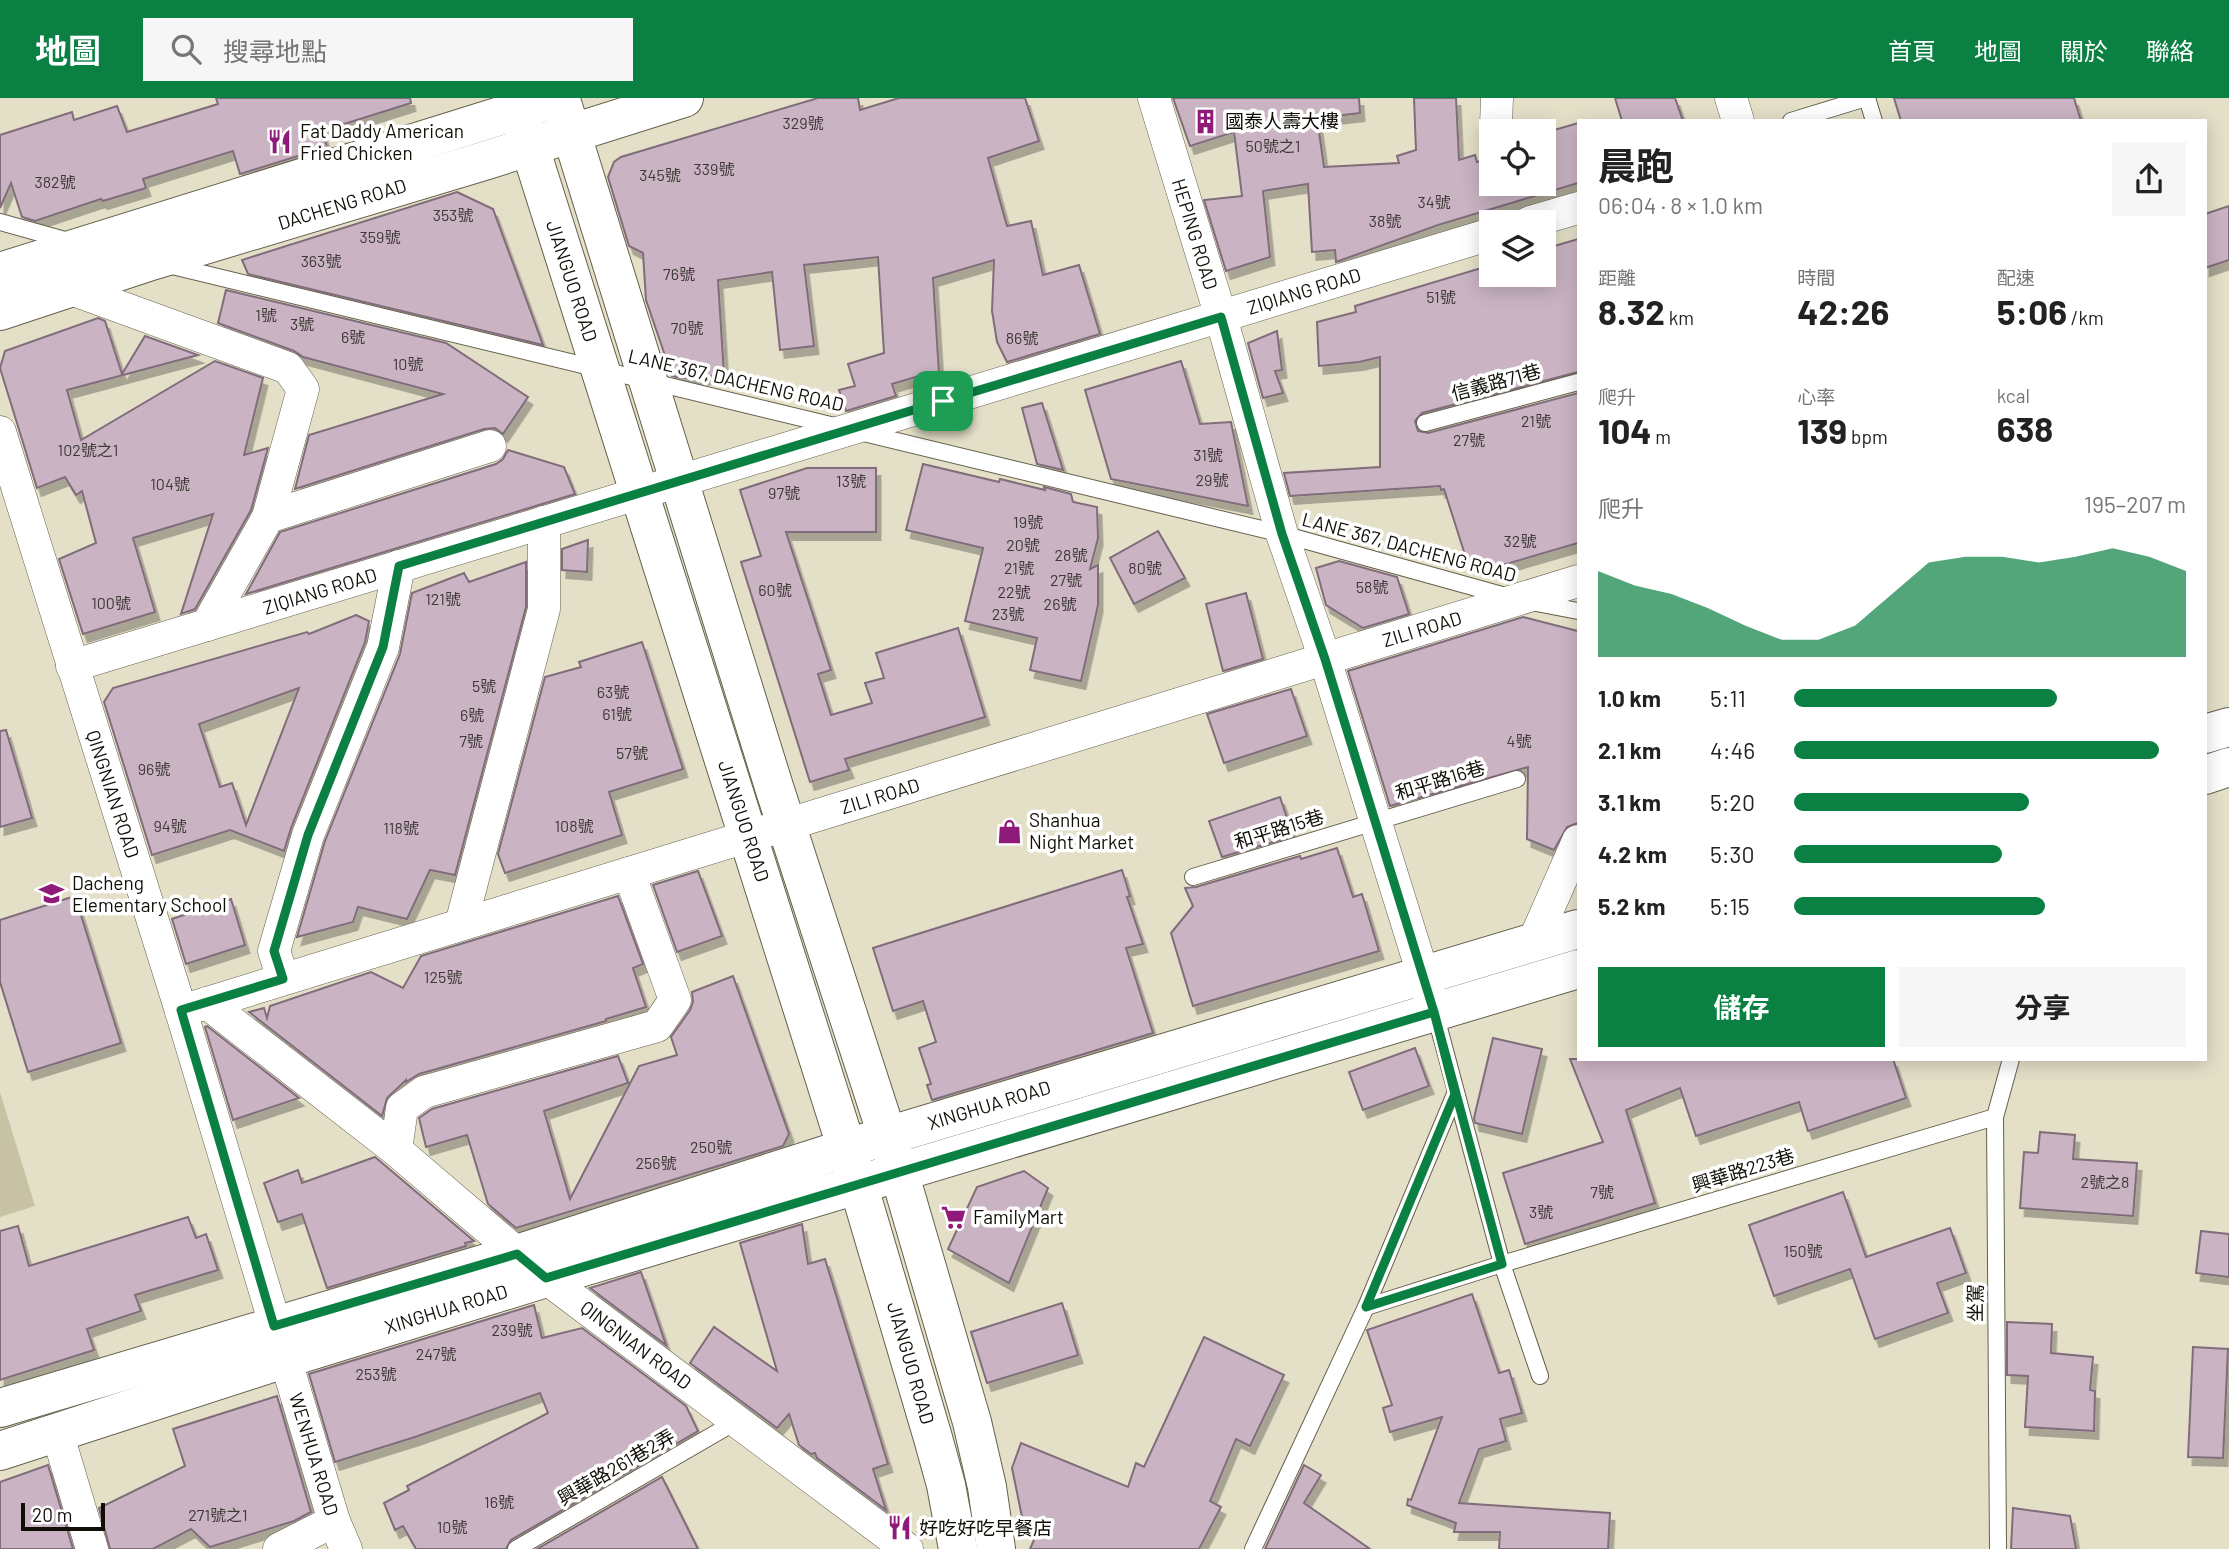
<!DOCTYPE html>
<html lang="zh-TW">
<meta charset="utf-8">
<style>
body{margin:0;font-family:Barlow,"Noto Sans TC",sans-serif;background:#f6f6f6;color:#222;height:100vh;display:flex;flex-direction:column;font-size:26px;white-space:nowrap}
*{box-sizing:border-box;margin:0}
p{font-size:23px;color:#767676}
.icon{flex:none;width:38px;height:38px;fill:none;stroke:currentColor;stroke-width:2;stroke-linecap:round;stroke-linejoin:round}
.map{position:relative;flex:1;overflow:hidden}
.sheet{position:absolute;left:1577px;top:21px;width:630px;height:942px;display:flex;flex-direction:column;background:#fff;border-radius:0px;box-shadow:0 4px 18px #0003}
.sheet>*{flex:none}
.fabs{position:absolute;left:1479px;top:21px;display:grid;gap:14px}
.fabs a{display:grid;place-items:center;width:77px;height:77px;border-radius:0px;background:#fff;box-shadow:0 4px 18px #0003;font-size:35px}
.scale{position:absolute;left:21px;bottom:18px;width:84px;box-sizing:border-box;padding-left:7px;border:4px solid #100e07;border-top:0;font-size:19px;line-height:24px;white-space:nowrap;color:#100e07;-webkit-text-stroke:5px #fff;paint-order:stroke}
.pin{position:absolute;display:grid;place-items:center;width:60px;height:60px;color:#fff;margin:-30px;border-radius:14px;box-shadow:0 4px 10px #0006}
.round{display:grid;place-items:center;flex:none;width:74px;height:74px;border-radius:0px;background:#f6f6f6}
.overview{display:flex;align-items:center;justify-content:space-between;height:119px;padding:0 21px}
h1{font-size:38px;font-weight:700;line-height:52px}
.figures{display:grid;grid-template-columns:repeat(3,1fr);gap:10px;height:119px;padding:7px 21px}
.figures div{display:grid;align-content:center}
.figures b{font-size:35px;font-weight:700}
.figures small{font-size:19px;font-weight:400}
.figures p{font-size:19px}
.chart{height:196px;padding:14px 21px}
.chart p{display:flex;justify-content:space-between}
.chart svg{width:100%;height:126px;margin-top:7px;fill:#0b8043;opacity:.7}
.action{display:flex;gap:14px;margin-top:auto;padding:14px 21px}
.action a{flex:1;height:80px;border-radius:0px;background:#0b8043;color:#fff;font-size:28px;font-weight:700;line-height:80px;text-align:center}
.action a+a{background:#f6f6f6;color:#222}
ul{padding:0 21px;list-style:none;font-size:23px}
li{display:grid;grid-template-columns:112px 84px 1fr;align-items:center;height:52px}
li i{height:18px;border-radius:9px;background:#0b8043}
header{display:flex;align-items:center;gap:42px;box-sizing:border-box;height:98px;padding:0 35px;background:#0b8043;color:#fff}
header strong{font-size:33px}
nav{display:flex;gap:38px;margin-inline-start:auto;font-size:24px}
.search{width:490px;height:63px;background:#f6f6f6;display:flex;align-items:center;gap:18px;box-sizing:border-box;padding:0 24px;border-radius:0px;color:#767676;font-size:26px}
.map>svg:first-child{display:block}
</style>
<header>
<strong>地圖</strong>
<div class="search"><svg class="icon" aria-label="search" viewBox="0 0 24 24"><circle cx="10" cy="10" r="6"/><path d="M15 15l6 6"/></svg>搜尋地點</div>
<nav><a>首頁</a><a>地圖</a><a>關於</a><a>聯絡</a></nav>
</header>
<div class="map">
<svg width="2229" height="1451" viewBox="0 0 2229 1451">
<defs>
<filter id="shadow"><feDropShadow dx="4.5" dy="8" stdDeviation="0" flood-color="#0004"/></filter>
</defs>
<rect width="100%" height="100%" fill="#e4e0c8"/>
<polygon fill="#c8c2a4" points="0,994 35,1108 0,1119"/>
<g fill="#cab4c3" stroke="#806c7a" stroke-width="2" fill-rule="evenodd" filter="url(#shadow)">
<polygon points="216,0 410,0 411,5 322,33 327,49 240,76 233,53 143,81 146,90 103,103 101,101 35,123 22,119 11,85 0,110 0,37 72,14 74,22 117,8 127,34 218,6"/>
<polygon points="818,0 858,0 860,12 899,0 1025,0 1039,43 988,60 1007,128 1031,123 1043,177 1079,167 1100,236 1007,264 997,244 992,213 994,162 933,180 939,276 926,276 892,286 896,298 846,313 839,292 855,288 848,266 884,255 878,159 804,167 814,248 780,252 772,174 718,182 724,277 682,280 672,278 646,202 643,155 629,148 608,79 614,64 621,59"/>
<polygon points="1173,0 1359,0 1360,15 1317,20 1324,69 1399,65 1397,58 1416,52 1414,0 1456,0 1459,62 1475,57 1477,64 1491,60 1491,86 1544,86 1544,35 1578,25 1578,85 1438,127 1336,164 1335,152 1312,154 1308,86 1263,93 1270,159 1226,173 1204,102 1242,98 1234,34 1190,48"/>
<polygon points="1615,0 1675,0 1683,23 1622,23"/>
<polygon points="1894,0 2074,0 2081,23 1901,23"/>
<polygon points="457,94 493,111 543,247 248,176 242,162"/>
<polygon points="2229,108 2229,162 2205,170 2205,116"/>
<polygon points="1578,141 1578,274 1422,315 1415,323 1418,333 1428,335 1578,295 1578,445 1496,469 1466,460 1444,391 1441,392 1440,388 1290,398 1284,375 1380,369 1380,259 1359,264 1319,268 1317,224 1356,214 1355,208 1491,167 1491,177 1544,177 1544,151"/>
<polygon points="226,192 446,245 528,299 503,336 495,330 484,331 295,391 309,337 443,296 303,259 294,253 218,225"/>
<polygon points="98,220 105,223 122,276 145,238 198,257 67,292 81,342 215,263 263,280 244,357 268,350 251,412 195,511 181,516 213,416 133,440 155,514 83,536 59,461 96,445 82,393 76,397 65,379 37,390 0,270 5,253"/>
<polygon points="1277,233 1282,272 1275,273 1283,295 1263,300 1248,245"/>
<polygon points="1181,263 1200,326 1231,324 1248,408 1111,381 1085,292"/>
<polygon points="1042,305 1063,372 1037,366 1022,310"/>
<polygon points="508,352 564,369 575,396 246,496 280,434 496,366 503,361"/>
<polygon points="923,366 999,384 1000,381 1045,392 1044,389 1071,396 1073,404 1097,409 1098,440 1090,471 1098,467 1098,507 1081,583 1030,572 1037,540 965,523 983,450 906,432"/>
<polygon points="807,370 876,370 876,434 786,434 831,572 818,576 831,617 872,605 865,585 884,580 876,555 958,530 985,619 845,661 849,672 810,684 741,464 761,458 740,392"/>
<polygon points="1158,433 1185,480 1134,506 1110,460"/>
<polygon points="588,442 587,474 562,472 562,451"/>
<polygon points="1339,463 1397,479 1409,516 1363,530 1326,507 1316,470"/>
<polygon points="526,464 526,509 455,777 430,772 407,821 358,809 353,824 297,839 325,743 400,556 412,495 464,475 469,484"/>
<polygon points="1246,495 1263,561 1223,573 1206,506"/>
<path d="M 356,517 L 369,523 L 365,544 L 291,730 L 284,753 L 230,732 L 152,757 L 104,604 L 113,590 L 307,534 L 309,536 ZM 299,590 L 246,727 L 232,685 L 220,689 L 199,626 Z"/>
<polygon points="1523,519 1578,533 1578,725 1567,729 1554,752 1527,741 1528,669 1390,708 1348,573"/>
<polygon points="642,544 683,671 609,694 622,737 505,775 498,756 545,579 581,569 579,564"/>
<polygon points="1291,591 1307,638 1224,665 1207,616"/>
<polygon points="6,632 32,720 0,729 0,633"/>
<polygon points="1280,699 1293,738 1222,759 1209,723"/>
<polygon points="1337,750 1353,799 1362,796 1379,853 1193,908 1171,835 1193,808 1185,790 1196,789 1300,758 1301,761"/>
<polygon points="1122,772 1130,798 1127,799 1143,846 1126,850 1153,935 932,1002 927,987 931,986 919,950 936,944 923,903 893,913 873,850"/>
<polygon points="698,773 722,838 677,854 653,787"/>
<polygon points="75,798 121,945 28,974 0,884 0,822"/>
<polygon points="618,798 643,866 633,870 646,909 606,921 606,923 419,976 406,984 406,982 387,1000 382,1018 249,914 264,910 267,920 270,908 371,874 403,890 421,858"/>
<polygon points="231,801 245,847 186,866 172,821"/>
<polygon points="733,878 789,1036 783,1048 516,1130 488,1106 467,1037 426,1049 419,1020 432,1011 618,958 628,985 544,1013 570,1101 639,968 677,957 671,939 690,912 693,904 692,894"/>
<polygon points="207,928 299,1000 233,1022 205,929"/>
<polygon points="1493,940 1542,951 1522,1036 1475,1025 1474,1020"/>
<polygon points="1415,950 1429,988 1363,1012 1349,974"/>
<polygon points="1570,961 1893,961 1906,1000 1808,1033 1799,1004 1696,1038 1680,990 1626,1012 1655,1105 1525,1146 1503,1075 1603,1044"/>
<polygon points="2040,1034 2075,1037 2073,1061 2137,1065 2133,1118 2020,1110 2024,1054 2038,1055"/>
<polygon points="375,1059 474,1143 465,1145 466,1148 327,1190 302,1116 278,1124 264,1085 298,1072 302,1085"/>
<polygon points="1024,1073 1048,1090 1009,1185 948,1151 977,1089"/>
<polygon points="1843,1094 1866,1159 1950,1130 1966,1175 1937,1185 1948,1215 1875,1241 1850,1171 1774,1198 1749,1127"/>
<polygon points="188,1119 196,1140 206,1136 218,1172 135,1197 141,1213 87,1231 94,1252 0,1282 0,1133 18,1128 29,1168"/>
<polygon points="802,1126 808,1166 825,1161 888,1366 873,1371 886,1412 817,1360 815,1355 811,1356 799,1347 789,1316 777,1330 690,1265 714,1229 777,1273 740,1145"/>
<polygon points="2201,1133 2229,1136 2229,1179 2196,1175"/>
<polygon points="641,1174 666,1247 590,1190"/>
<polygon points="1472,1196 1499,1275 1509,1272 1522,1315 1500,1321 1506,1343 1479,1351 1459,1405 1610,1415 1608,1451 1499,1451 1500,1434 1454,1434 1456,1425 1407,1407 1408,1401 1411,1402 1442,1319 1390,1334 1383,1310 1392,1307 1367,1232"/>
<polygon points="1062,1205 1078,1257 987,1285 971,1234"/>
<polygon points="534,1207 542,1240 582,1230 686,1308 698,1333 511,1442 506,1451 416,1451 403,1428 395,1432 384,1405 409,1392 407,1388 548,1315 540,1295 415,1339 335,1364 309,1276"/>
<polygon points="2007,1224 2052,1226 2051,1255 2093,1259 2090,1292 2095,1293 2094,1333 2025,1329 2028,1278 2007,1277"/>
<polygon points="1204,1239 1284,1277 1250,1348 1236,1341 1210,1403 1221,1409 1199,1451 1030,1451 1041,1426 1022,1419 1012,1370 1021,1345 1128,1389 1136,1365 1144,1369"/>
<polygon points="2193,1249 2228,1251 2223,1360 2188,1359"/>
<polygon points="277,1298 311,1414 294,1423 210,1449 191,1431 153,1451 110,1451 99,1410 185,1368 173,1331"/>
<polygon points="48,1367 73,1451 0,1451 0,1384"/>
<polygon points="1304,1367 1321,1377 1304,1405 1370,1451 1265,1451"/>
<polygon points="662,1379 698,1451 537,1451"/>
<polygon points="2013,1410 2070,1418 2076,1451 2011,1451"/>
</g>
<g fill="none" stroke-linecap="round" stroke-linejoin="round">
<defs>
<g id="service">
<polyline points="1867,0 1874,23"/>
<polyline points="1791,23 1866,0"/>
<polyline points="0,124 72,144"/>
<polyline points="168,167 1282,436 1509,499"/>
<polyline points="1425,325 1578,284"/>
<polyline points="1531,504 1578,513"/>
<polyline points="1193,779 1517,681"/>
<polyline points="1435,915 1502,1166 1540,1278"/>
<polyline points="1366,1209 1502,1166 1995,1019"/>
<polyline points="516,1451 737,1323"/>
<polyline points="1253,1451 1366,1209 1455,996"/>
<polyline points="1998,1451 1995,1019 2011,961"/>
</g>
<g id="minor">
<polyline points="1154,0 1221,219 1282,436 1325,561 1430,899"/>
<polyline points="1731,0 1738,23"/>
<polyline points="1496,27 1497,0"/>
<polyline points="1530,124 1578,110"/>
<polyline points="71,191 288,270 303,291 268,419"/>
<polyline points="0,334 181,913 334,1423 346,1451"/>
<polyline points="207,527 268,419 490,348"/>
<polyline points="72,568 1491,136"/>
<polyline points="461,826 544,511 544,424"/>
<polyline points="1533,845 1578,743"/>
<polyline points="283,881 274,853 308,737 383,549 399,468"/>
<polyline points="207,905 396,1052 546,1180 907,1451"/>
<polyline points="181,913 1578,483"/>
<polyline points="396,1052 402,1010 424,994 657,928 675,902 629,775"/>
<polyline points="57,1334 92,1451"/>
<polyline points="279,1451 334,1423"/>
</g>
<g id="tertiary">
<polyline points="562,5 775,692 899,1074 972,1324 987,1389 996,1451"/>
<polyline points="520,18 858,1086 933,1340 946,1387 958,1451"/>
<polyline points="2205,636 2229,629"/>
<polyline points="2205,677 2229,669"/>
<polyline points="0,1310 517,1156 847,1050 1578,831"/>
<polyline points="0,1353 284,1261 546,1180 1578,871"/>
</g>
<g id="secondary">
<polyline points="0,174 558,0"/>
<polyline points="0,213 151,163 487,62 684,0"/>
</g>
</defs>
<use href="#service" stroke="#64604b" stroke-width="18"/>
<use href="#minor" stroke="#64604b" stroke-width="33"/>
<use href="#tertiary" stroke="#64604b" stroke-width="40"/>
<use href="#secondary" stroke="#64604b" stroke-width="40"/>
<use href="#service" stroke="#fff" stroke-width="16"/>
<use href="#minor" stroke="#fff" stroke-width="32"/>
<use href="#tertiary" stroke="#fff" stroke-width="38"/>
<use href="#secondary" stroke="#fff" stroke-width="38"/>
</g>
<g fill="none" stroke-linecap="round" stroke-linejoin="round">
<defs>
<polyline id="route" points="943,303 399,468 383,549 308,737 274,853 283,881 181,912 274,1228 517,1156 546,1180 1434,914 1502,1166 1366,1209 1455,996 1434,914 1325,561 1282,436 1221,219 943,303"/>
</defs>
<use href="#route" stroke="#fff" stroke-width="14"/>
<use href="#route" stroke="#0b8043" stroke-width="9"/>
</g>
<defs>
<symbol id="building-bare" viewBox="-9 -9 18 18"><path d="M-4-6H4V6H1V3H-1V6H-4ZM-2.5-4.3h1.7v1.8h-1.7ZM.8-4.3h1.7v1.8H.8ZM-2.5-1h1.7V.8h-1.7ZM.8-1h1.7V.8H.8Z" fill="#901a79" stroke="#fff" stroke-width="2.5" paint-order="stroke"/></symbol>
<symbol id="restaurant-bare" viewBox="-9 -9 18 18"><path d="M-5-6h1v4h1v-4h1v4h1v-4h1v5L-1.5 .5V6h-2V.5L-5-1ZM5-6V6H3V1.5H1.5Q1.5-4 5-6Z" fill="#901a79" stroke="#fff" stroke-width="2.5" paint-order="stroke"/></symbol>
<symbol id="shop-bare" viewBox="-9 -9 18 18"><path d="M-5-2.5h2.3a2.7 3.5 0 0 1 5.4 0H5L5.5 6h-11ZM-1.5-2.5h3a1.5 2.3 0 0 0-3 0Z" fill="#901a79" stroke="#fff" stroke-width="2.5" paint-order="stroke"/></symbol>
<symbol id="school-bare" viewBox="-9 -9 18 18"><path d="M0-5L7-2L0 1L-7-2ZM-4 1L0 2.5L4 1V4Q0 6-4 4Z" fill="#901a79" stroke="#fff" stroke-width="2.5" paint-order="stroke"/></symbol>
<symbol id="supermarket-bare" viewBox="-9 -9 18 18"><path d="M-6-5.5h2.5l.6 2H6L4.5 2H-2.5L-4.4-4H-6ZM-1.5 3.2a1.3 1.3 0 1 0 .1 0ZM3 3.2a1.3 1.3 0 1 0 .1 0Z" fill="#901a79" stroke="#fff" stroke-width="2.5" paint-order="stroke"/></symbol>
</defs>
<g fill-rule="evenodd">
<use href="#building-bare" x="1188" y="6" width="35" height="35"/>
<use href="#restaurant-bare" x="262" y="26" width="35" height="35"/>
<use href="#shop-bare" x="992" y="716" width="35" height="35"/>
<use href="#school-bare" x="34" y="778" width="35" height="35"/>
<use href="#supermarket-bare" x="936" y="1102" width="35" height="35"/>
<use href="#restaurant-bare" x="882" y="1412" width="35" height="35"/>
</g>
<g text-anchor="middle" stroke-width="7" stroke-linejoin="round" paint-order="stroke">
<g font-size="16" fill="#3e3836">
<text x="803" y="31">329號</text>
<text x="1273" y="54">50號之1</text>
<text x="714" y="77">339號</text>
<text x="660" y="83">345號</text>
<text x="55" y="90">382號</text>
<text x="1434" y="110">34號</text>
<text x="453" y="123">353號</text>
<text x="1385" y="129">38號</text>
<text x="380" y="145">359號</text>
<text x="321" y="169">363號</text>
<text x="679" y="182">76號</text>
<text x="1441" y="205">51號</text>
<text x="266" y="223">1號</text>
<text x="302" y="232">3號</text>
<text x="687" y="236">70號</text>
<text x="353" y="245">6號</text>
<text x="1022" y="246">86號</text>
<text x="408" y="272">10號</text>
<text x="1536" y="329">21號</text>
<text x="1469" y="348">27號</text>
<text x="88" y="358">102號之1</text>
<text x="1208" y="363">31號</text>
<text x="1212" y="388">29號</text>
<text x="851" y="389">13號</text>
<text x="170" y="392">104號</text>
<text x="784" y="401">97號</text>
<text x="1028" y="430">19號</text>
<text x="1520" y="449">32號</text>
<text x="1023" y="453">20號</text>
<text x="1071" y="463">28號</text>
<text x="1019" y="476">21號</text>
<text x="1145" y="476">80號</text>
<text x="1066" y="488">27號</text>
<text x="1372" y="495">58號</text>
<text x="775" y="498">60號</text>
<text x="1014" y="500">22號</text>
<text x="443" y="507">121號</text>
<text x="111" y="511">100號</text>
<text x="1060" y="512">26號</text>
<text x="1008" y="522">23號</text>
<text x="484" y="594">5號</text>
<text x="613" y="600">63號</text>
<text x="617" y="622">61號</text>
<text x="472" y="623">6號</text>
<text x="471" y="649">7號</text>
<text x="1519" y="649">4號</text>
<text x="632" y="661">57號</text>
<text x="154" y="677">96號</text>
<text x="170" y="734">94號</text>
<text x="574" y="734">108號</text>
<text x="401" y="736">118號</text>
<text x="443" y="885">125號</text>
<text x="711" y="1055">250號</text>
<text x="656" y="1071">256號</text>
<text x="2105" y="1090">2號之8</text>
<text x="1602" y="1100">7號</text>
<text x="1541" y="1120">3號</text>
<text x="1803" y="1159">150號</text>
<text x="512" y="1238">239號</text>
<text x="436" y="1262">247號</text>
<text x="376" y="1282">253號</text>
<text x="499" y="1410">16號</text>
<text x="218" y="1423">271號之1</text>
<text x="452" y="1435">10號</text>
</g>
<g font-size="19" fill="#100e07" stroke="#fff" text-anchor="start">
<text x="1225" y="30">國泰人壽大樓</text>
<text x="300" y="40">Fat Daddy American<tspan x="300" dy="22">Fried Chicken</tspan></text>
<text x="1029" y="729">Shanhua<tspan x="1029" dy="22">Night Market</tspan></text>
<text x="72" y="792">Dacheng<tspan x="72" dy="22">Elementary School</tspan></text>
<text x="973" y="1126">FamilyMart</text>
<text x="919" y="1437">好吃好吃早餐店</text>
</g>
<g font-size="19" fill="#100e07" stroke="#fff">
<text transform="translate(342 106) rotate(-17)" y="7">DACHENG ROAD</text>
<text transform="translate(1195 136) rotate(73)" y="7">HEPING ROAD</text>
<text transform="translate(572 183) rotate(72)" y="7">JIANGUO ROAD</text>
<text transform="translate(1304 193) rotate(-17)" y="7">ZIQIANG ROAD</text>
<text transform="translate(736 282) rotate(13)" y="7">LANE 367, DACHENG ROAD</text>
<text transform="translate(1496 284) rotate(-15)" y="7">信義路71巷</text>
<text transform="translate(1409 449) rotate(15)" y="7">LANE 367, DACHENG ROAD</text>
<text transform="translate(320 493) rotate(-17)" y="7">ZIQIANG ROAD</text>
<text transform="translate(1422 531) rotate(-17)" y="7">ZILI ROAD</text>
<text transform="translate(1440 682) rotate(-17)" y="7">和平路16巷</text>
<text transform="translate(113 696) rotate(72)" y="7">QINGNIAN ROAD</text>
<text transform="translate(880 698) rotate(-17)" y="7">ZILI ROAD</text>
<text transform="translate(744 723) rotate(72)" y="7">JIANGUO ROAD</text>
<text transform="translate(1279 731) rotate(-17)" y="7">和平路15巷</text>
<text transform="translate(989 1007) rotate(-17)" y="7">XINGHUA ROAD</text>
<text transform="translate(1743 1072) rotate(-17)" y="7">興華路223巷</text>
<text transform="translate(1975 1205) rotate(-90)" y="7">坐駕</text>
<text transform="translate(446 1211) rotate(-17)" y="7">XINGHUA ROAD</text>
<text transform="translate(636 1247) rotate(37)" y="7">QINGNIAN ROAD</text>
<text transform="translate(911 1265) rotate(74)" y="7">JIANGUO ROAD</text>
<text transform="translate(314 1356) rotate(73)" y="7">WENHUA ROAD</text>
<text transform="translate(616 1369) rotate(-30)" y="7">興華路261巷2弄</text>
</g>
</g>
</svg>
<div class="fabs">
<a><svg class="icon" aria-label="locate" viewBox="0 0 24 24"><circle cx="12" cy="12" r="6"/><path d="M12 2v4M12 18v4M2 12h4M18 12h4"/></svg></a>
<a><svg class="icon" aria-label="layers" viewBox="0 0 24 24"><path d="M12 4l9 5-9 5-9-5zM3 14l9 5 9-5"/></svg></a>
</div>
<div class="scale">20 m</div>
<div class="pin" style="left:943px;top:303px;background:#1e9e55"><svg class="icon" aria-label="arrive" viewBox="0 0 24 24"><path d="M6 21V4h12l-3 4 3 4H6"/></svg></div>
<section class="sheet">
<div class="overview"><div><h1>晨跑</h1><p>06:04 · 8 × 1.0 km</p></div><a class="round"><svg class="icon" aria-label="share" viewBox="0 0 24 24"><path d="M12 15V3M7 8l5-5 5 5M5 13v7h14v-7"/></svg></a></div>
<div class="figures">
<div><p>距離</p><b>8.32<small> km</small></b></div>
<div><p>時間</p><b>42:26</b></div>
<div><p>配速</p><b>5:06<small> /km</small></b></div>
</div>
<div class="figures">
<div><p>爬升</p><b>104<small> m</small></b></div>
<div><p>心率</p><b>139<small> bpm</small></b></div>
<div><p>kcal</p><b>638</b></div>
</div>
<div class="chart"><p><span>爬升</span>195–207 m</p>
<svg viewBox="0 0 160 44" preserveAspectRatio="none"><path d="M0 44V14L10 19L20 22L30 27L40 33L50 38L60 38L70 33L80 22L90 11L100 9L110 9L120 11L130 9L140 6L150 9L160 14V44z"/></svg>
</div>
<ul>
<li><b>1.0 km</b>5:11<i style="width:67%"></i></li>
<li><b>2.1 km</b>4:46<i style="width:93%"></i></li>
<li><b>3.1 km</b>5:20<i style="width:60%"></i></li>
<li><b>4.2 km</b>5:30<i style="width:53%"></i></li>
<li><b>5.2 km</b>5:15<i style="width:64%"></i></li>
</ul>
<div class="action"><a>儲存</a><a>分享</a></div>
</section>
</div>
